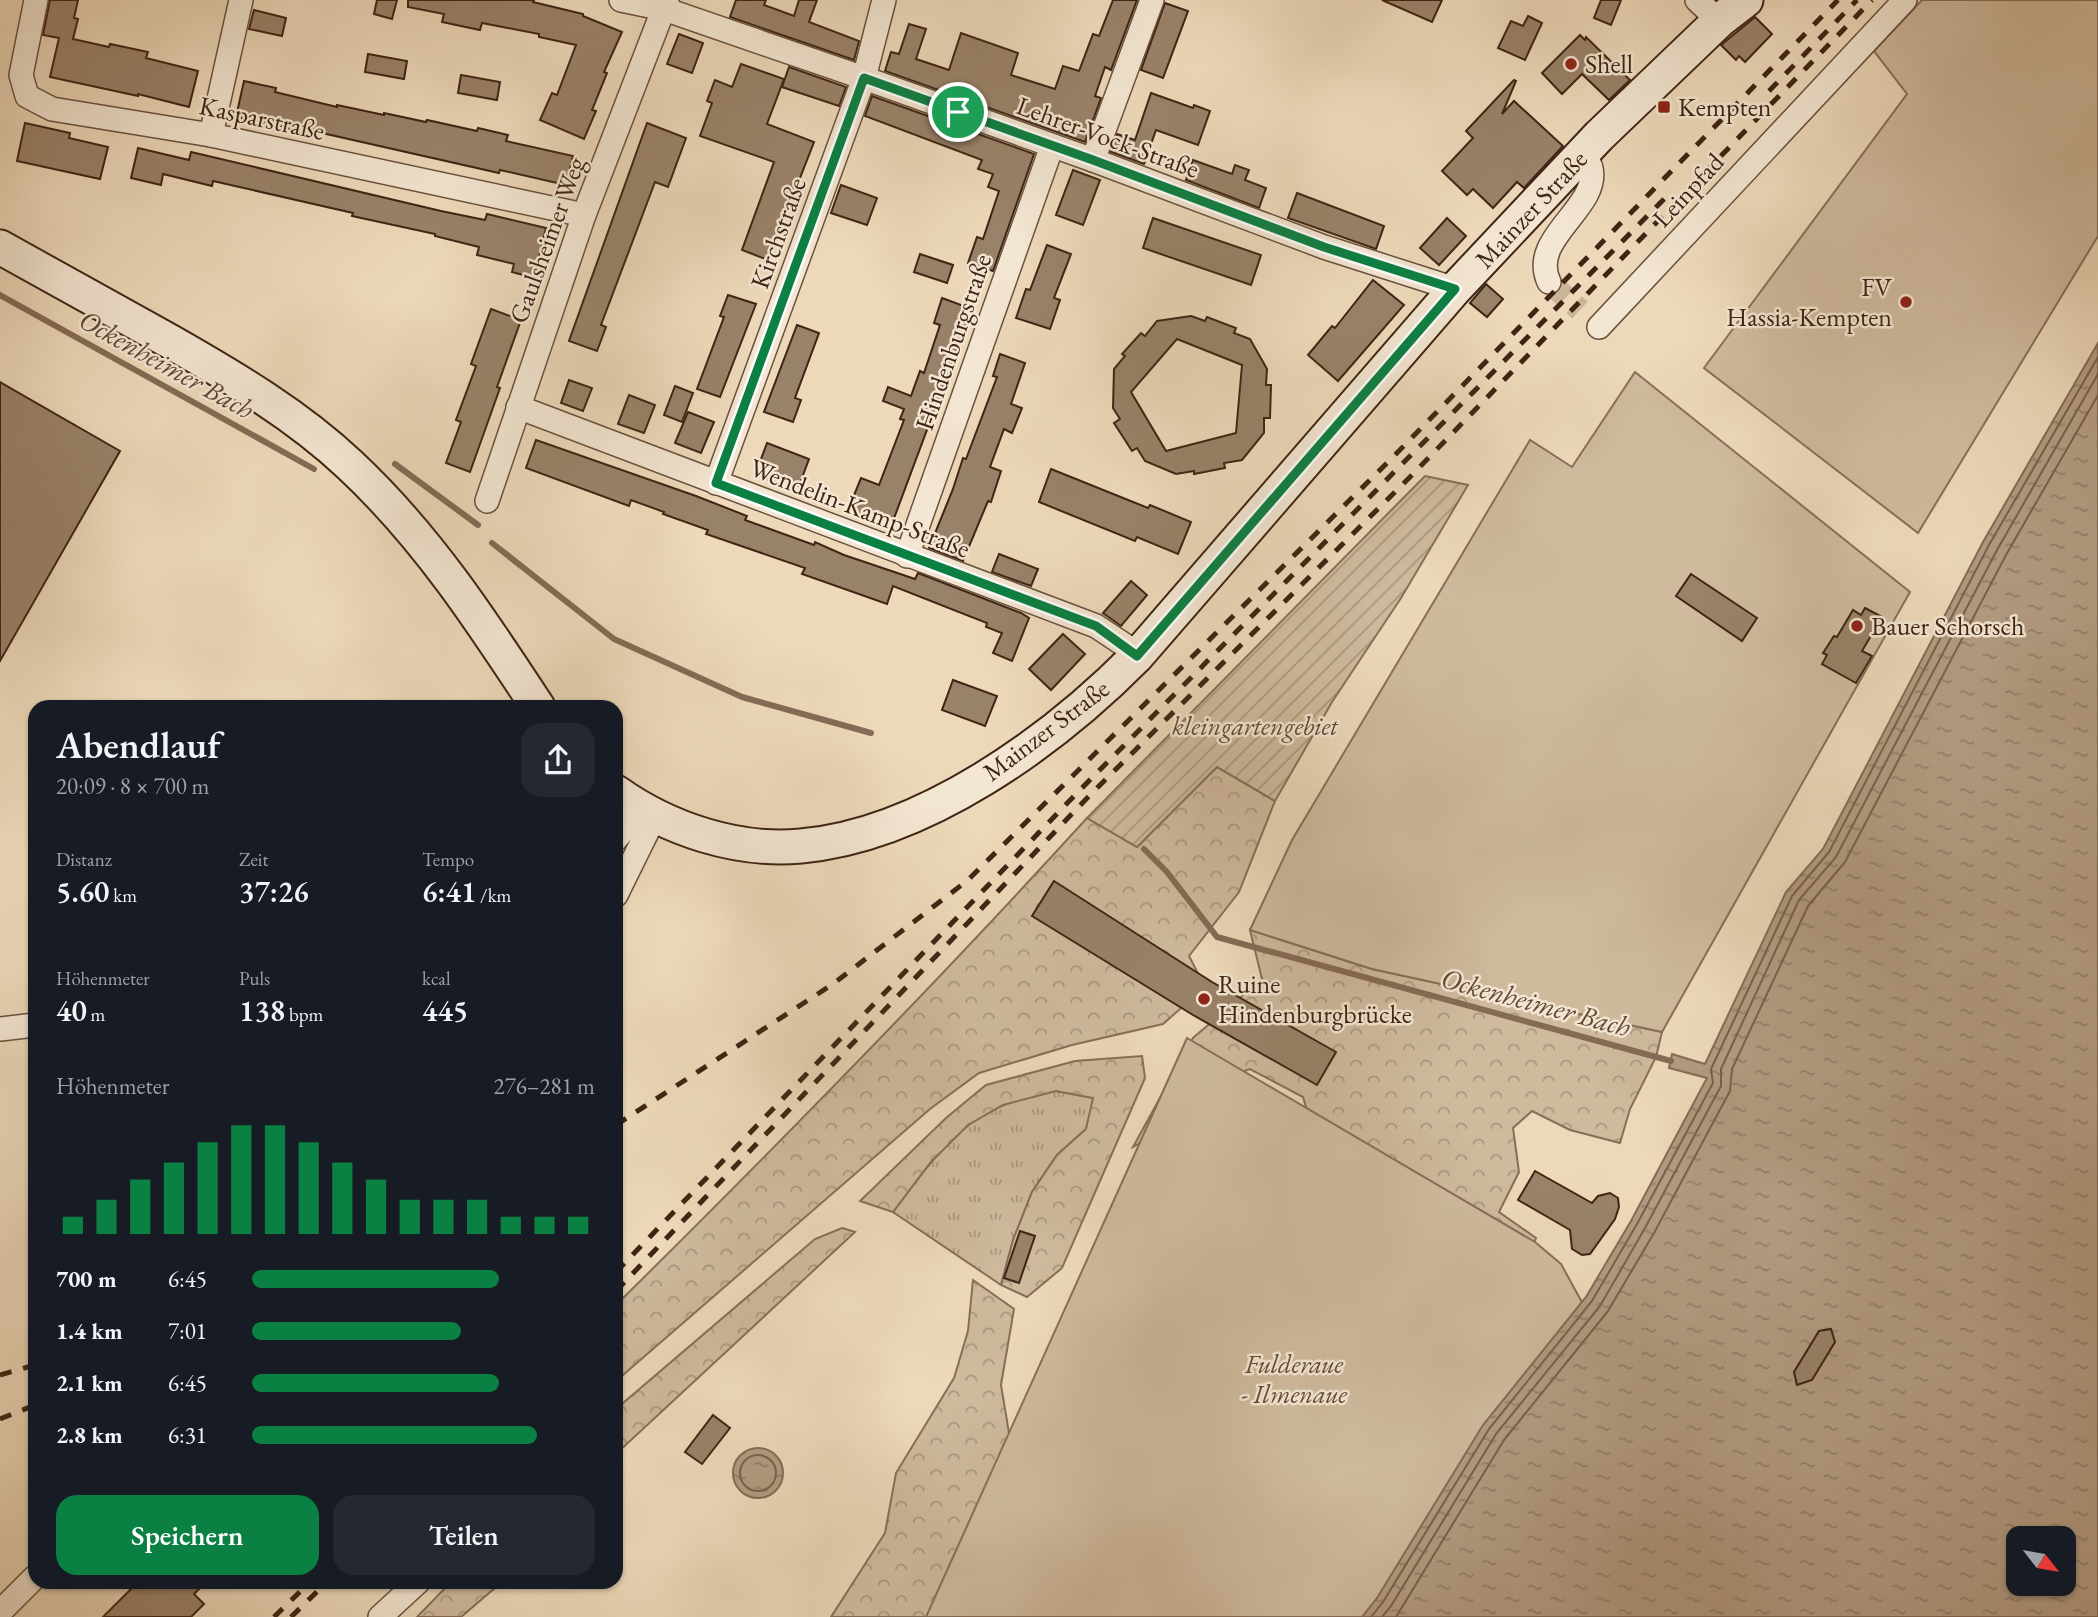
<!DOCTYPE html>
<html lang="de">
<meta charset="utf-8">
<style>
body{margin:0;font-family:"EB Garamond",serif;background:#242831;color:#f1f3f6;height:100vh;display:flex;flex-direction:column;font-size:26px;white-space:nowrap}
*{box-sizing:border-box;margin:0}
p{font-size:23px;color:#9ea1a6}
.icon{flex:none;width:38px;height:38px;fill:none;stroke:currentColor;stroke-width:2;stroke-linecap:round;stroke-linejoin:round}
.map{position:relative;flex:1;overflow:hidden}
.panel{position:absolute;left:28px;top:700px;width:595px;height:889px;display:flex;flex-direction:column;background:#171b24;border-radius:21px;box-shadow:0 2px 5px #0004}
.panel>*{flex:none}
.needle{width:46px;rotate:121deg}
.fabs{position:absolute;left:2006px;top:1526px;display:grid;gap:14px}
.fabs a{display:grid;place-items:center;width:70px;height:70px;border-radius:14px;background:#171b24;box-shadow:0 2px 5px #0004;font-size:35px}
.pin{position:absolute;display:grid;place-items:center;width:60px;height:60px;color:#fff;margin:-30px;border:4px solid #fff;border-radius:50%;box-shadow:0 2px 7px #0007}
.round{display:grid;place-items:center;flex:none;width:74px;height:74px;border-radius:21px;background:#242831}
.headline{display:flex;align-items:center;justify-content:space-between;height:119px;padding:0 28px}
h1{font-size:38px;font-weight:600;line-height:52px}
.figures{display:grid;grid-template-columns:repeat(3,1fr);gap:10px;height:119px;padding:7px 28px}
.figures div{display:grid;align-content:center}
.figures b{font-size:30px;font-weight:600}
.figures small{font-size:19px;font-weight:400}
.figures p{font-size:19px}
.chart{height:196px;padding:14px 28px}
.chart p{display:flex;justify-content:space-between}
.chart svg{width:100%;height:126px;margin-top:7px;stroke:#0b8043;stroke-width:6}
.primary-button{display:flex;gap:14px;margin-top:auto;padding:14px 28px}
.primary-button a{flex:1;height:80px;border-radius:21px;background:#0b8043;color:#fff;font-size:28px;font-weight:600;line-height:80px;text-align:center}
.primary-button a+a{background:#242831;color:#f1f3f6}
ul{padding:0 28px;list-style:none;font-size:23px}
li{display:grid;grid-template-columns:112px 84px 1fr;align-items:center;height:52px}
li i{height:18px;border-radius:9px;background:#0b8043}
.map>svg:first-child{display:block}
</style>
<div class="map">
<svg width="2098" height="1617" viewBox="0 0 2098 1617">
<defs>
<pattern id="grass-tufts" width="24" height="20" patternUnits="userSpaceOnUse" patternTransform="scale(1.75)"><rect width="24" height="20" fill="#cfba9e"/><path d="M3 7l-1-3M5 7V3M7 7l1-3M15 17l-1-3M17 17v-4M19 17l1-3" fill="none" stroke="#a99780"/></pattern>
<pattern id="forest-crowns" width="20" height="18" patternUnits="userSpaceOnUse" patternTransform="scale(1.75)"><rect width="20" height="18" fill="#cfba9e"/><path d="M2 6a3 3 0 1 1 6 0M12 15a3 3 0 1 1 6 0" fill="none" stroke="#a99780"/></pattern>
<pattern id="garden-furrows" width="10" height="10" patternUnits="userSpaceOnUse" patternTransform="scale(1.75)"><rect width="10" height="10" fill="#cfba9e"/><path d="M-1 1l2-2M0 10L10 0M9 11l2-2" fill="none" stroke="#a99780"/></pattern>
<pattern id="water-ripples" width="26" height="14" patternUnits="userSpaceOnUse" patternTransform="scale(1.75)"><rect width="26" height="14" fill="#b29b82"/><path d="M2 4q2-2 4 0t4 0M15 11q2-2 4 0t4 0" fill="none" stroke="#927e69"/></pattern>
</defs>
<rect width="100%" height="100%" fill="#edd9ba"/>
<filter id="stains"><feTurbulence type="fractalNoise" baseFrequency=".00286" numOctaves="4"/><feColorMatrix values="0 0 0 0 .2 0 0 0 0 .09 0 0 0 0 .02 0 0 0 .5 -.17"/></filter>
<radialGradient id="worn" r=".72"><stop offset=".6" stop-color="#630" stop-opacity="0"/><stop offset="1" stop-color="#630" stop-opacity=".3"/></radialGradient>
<path fill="url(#grass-tufts)" stroke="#866f59" stroke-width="2" d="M 1056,1091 L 1094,1098 L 1086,1129 L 1057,1155 L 1032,1192 L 1013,1240 L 1001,1285 L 893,1212 C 923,1172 955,1123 1004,1105 C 1021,1098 1039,1095 1056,1091 Z"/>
<g fill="url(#forest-crowns)" stroke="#866f59" stroke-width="2">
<path d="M 1217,767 L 1275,801 L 1239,892 L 1189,956 L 1205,987 L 1163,1024 L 1072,1045 L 979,1073 L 930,1109 L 616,1381 L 616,1305 C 777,1146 935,985 1087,818 L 1137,847 Z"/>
<polygon points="1250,930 1372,969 1662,1032 1656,1057 1630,1109 1620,1143 1570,1130 1532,1111 1513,1128 1519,1172 1499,1212 1536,1238 1499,1324 1316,1141 1303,1097 1250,1069 1220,1080 1153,1136 1133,1147 1193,1038 1262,979"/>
<polygon points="1142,1056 1145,1078 1062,1268 1027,1297 1001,1285 1013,1240 1032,1192 1057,1155 1086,1129 1093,1098 1056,1091 1003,1105 968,1125 930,1163 893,1212 860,1201 946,1118 986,1085 1075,1061"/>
<polygon points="842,1228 855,1232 616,1454 616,1409 815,1239"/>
<polygon points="973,1280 1014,1309 1001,1385 1013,1457 984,1617 831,1617 885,1533 896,1473 954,1378 968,1331"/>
<polygon points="451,1582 502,1582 461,1617 417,1617"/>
</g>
<g fill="#cfba9e" stroke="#866f59" stroke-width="2">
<polygon points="1922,0 2098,0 2098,236 1918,533 1704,368 1907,94 1874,51"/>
<polygon points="1635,372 1910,592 1662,1032 1372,969 1250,930 1292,840 1530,440 1572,467"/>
<polygon points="1187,1038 1535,1242 1561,1264 1755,1617 926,1617"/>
</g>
<polygon fill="url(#garden-furrows)" stroke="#866f59" stroke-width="2" points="1425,476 1468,485 1401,598 1332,702 1275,801 1217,767 1137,847 1087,818"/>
<g fill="url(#water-ripples)" stroke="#846b56" stroke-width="2" fill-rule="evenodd">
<path d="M 2098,343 L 2098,1617 L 1362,1617 L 1377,1598 L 1483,1425 L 1586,1297 L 1631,1221 L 1707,1078 L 1669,1068 L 1672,1054 L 1705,1064 L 1786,892 L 1823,849 L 1983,542 ZM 2018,1538 L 2063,1538 L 2063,1584 L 2018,1584 Z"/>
<circle cx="758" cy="1473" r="25"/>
</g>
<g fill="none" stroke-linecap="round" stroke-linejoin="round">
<g stroke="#78604b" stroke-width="2">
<circle cx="758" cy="1473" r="18"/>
<polyline points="1371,1617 1383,1602 1489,1429 1592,1301 1637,1224 1713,1083 1711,1069 1792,896 1829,852 1989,545 2098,357"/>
<polyline points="1382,1617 1391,1606 1496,1434 1600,1306 1645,1228 1721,1086 1721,1069 1799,900 1836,857 1997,550 2098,374"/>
<polyline points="1396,1617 1504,1440 1608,1311 1654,1233 1730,1091 1732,1069 1808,906 1845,862 2006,555 2098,395"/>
</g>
<g stroke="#846b56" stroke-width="6">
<polyline points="0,295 314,469"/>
<polyline points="395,464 478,525"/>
<polyline points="492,543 614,639 742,697 871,733"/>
<polyline points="1144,849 1167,872 1217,937 1671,1061"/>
</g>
</g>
<g fill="#99826a" stroke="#3e2414" stroke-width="2" fill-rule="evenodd">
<polygon points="50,0 78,0 74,18 78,19 73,39 109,47 110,44 148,52 146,58 198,71 189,107 138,94 138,96 50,77 59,38 43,35"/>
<polygon points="377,0 397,0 392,19 374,14"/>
<polygon points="408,0 534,0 533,2 583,14 583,16 622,32 604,72 607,73 592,110 596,111 584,139 540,120 552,93 557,95 576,45 539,37 539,34 482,23 480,30 442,22 444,14 408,7"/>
<polygon points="736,0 766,0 764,5 794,16 799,0 817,0 809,22 859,41 854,60 730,17"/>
<polygon points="1113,0 1137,0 1111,70 1105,67 1095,96 1101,98 1085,142 885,71 891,52 899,54 909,24 926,29 916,59 949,70 961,33 1018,53 1011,75 1055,89 1063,66 1079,71 1093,34 1099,36"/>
<polygon points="1382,0 1442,0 1432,22"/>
<polygon points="1601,0 1621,0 1611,25 1594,18"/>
<polygon points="1165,3 1188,11 1163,78 1141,70"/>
<polygon points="254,10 286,18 282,36 249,29"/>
<polygon points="1528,16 1542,23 1525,60 1498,48 1511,21 1523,26"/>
<polygon points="1755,17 1772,34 1745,62 1739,56 1736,60 1721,45"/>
<polygon points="679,34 703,43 692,73 667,64"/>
<polygon points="1580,35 1585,40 1586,37 1630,80 1609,100 1582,74 1562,94 1542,73"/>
<polygon points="368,54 407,61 404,79 365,72"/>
<polygon points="741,64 784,79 767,124 814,142 768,260 742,250 774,162 700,136 712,103 707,101 715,80 732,87"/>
<polygon points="789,67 846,87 839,106 782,87"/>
<polygon points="461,75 500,82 497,100 458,93"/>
<polygon points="1514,80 1516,81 1502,114 1514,101 1563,146 1524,188 1517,182 1493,208 1473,189 1467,195 1442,171 1473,138 1466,131"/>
<polygon points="244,81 276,88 275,92 337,107 337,105 384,115 384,113 426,122 427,120 477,131 478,128 508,135 506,141 573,156 566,185 500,170 499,173 313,131 312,134 236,117"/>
<polygon points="1151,93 1193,108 1194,105 1210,111 1198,145 1156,130 1144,164 1111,152 1117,134 1135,140"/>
<polygon points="872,96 1034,154 993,271 968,263 977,237 983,239 999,191 988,187 993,174 978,169 982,160 865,116"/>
<polygon points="25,123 70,133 69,138 108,147 100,179 17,161"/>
<polygon points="647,123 686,138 668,187 655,182 601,325 606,327 597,351 569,341"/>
<polygon points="138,148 189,160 191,152 441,211 485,220 487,214 546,228 534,278 512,272 514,264 477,255 479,247 435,236 435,234 352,216 353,213 213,181 212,186 163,174 161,185 131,178"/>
<polygon points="1193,160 1232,174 1235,165 1249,170 1245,180 1266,188 1259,208 1186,180"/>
<polygon points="1073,170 1100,180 1083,225 1056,215"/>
<polygon points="841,185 877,198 867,225 831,213"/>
<polygon points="1297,193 1384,226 1376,249 1288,218"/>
<polygon points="1153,218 1261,255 1251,285 1143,248"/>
<polygon points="1447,218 1466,236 1439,265 1420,248"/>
<polygon points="1047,245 1071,254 1054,298 1060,300 1050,329 1016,318 1026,289 1030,290"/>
<polygon points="920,254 953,265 947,283 914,272"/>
<polygon points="1373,280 1404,305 1338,381 1308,355 1332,326 1335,328"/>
<polygon points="1486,284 1503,299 1487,317 1470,303"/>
<polygon points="728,295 756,304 720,397 697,389 724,317 720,316"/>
<polygon points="942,298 972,309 893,521 876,515 873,520 848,510 861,478 879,485 904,420 900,419 904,409 883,401 888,387 911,396 920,371 924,373 940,325 934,323"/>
<polygon points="491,309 521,320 497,387 500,388 470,472 446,463 461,422 456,420 476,366 471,364"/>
<path d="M 1191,316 L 1205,321 L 1207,317 L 1236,328 L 1234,333 L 1250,339 L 1267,369 L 1266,385 L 1271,385 L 1270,418 L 1264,418 L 1264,433 L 1242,460 L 1224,463 L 1225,468 L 1194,474 L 1194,471 L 1176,474 L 1145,461 L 1137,448 L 1132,451 L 1114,423 L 1120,419 L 1113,408 L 1114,369 L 1125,356 L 1122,354 L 1141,333 L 1145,336 L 1157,321 ZM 1177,339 L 1242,365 L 1236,433 L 1166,451 L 1131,392 Z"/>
<polygon points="797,325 819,333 795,398 801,400 793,422 764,412"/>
<polygon points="1000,354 1025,363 1011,404 1022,408 1012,433 1004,429 990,467 1001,471 991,502 988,501 963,561 929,548 953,489 963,458 966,459 997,377 993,376"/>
<polygon points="569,380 592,388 583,411 561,403"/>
<polygon points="0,382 120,451 0,661"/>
<polygon points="675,386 693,393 682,422 664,415"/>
<polygon points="629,395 655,405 644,433 618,424"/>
<polygon points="688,412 714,422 701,453 675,443"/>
<polygon points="536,440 696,496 747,516 745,520 814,545 815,542 844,555 915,579 918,573 1021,613 1029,618 1012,661 993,653 1002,633 986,627 987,623 893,586 887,604 802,574 805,568 706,534 708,530 663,514 664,512 631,500 629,506 526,468"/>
<polygon points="767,443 809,459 799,486 782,479 780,484 755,475"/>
<polygon points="1051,469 1148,508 1150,505 1191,522 1178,554 1137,537 1135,541 1039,502"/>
<polygon points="999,554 1038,569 1031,586 992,572"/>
<polygon points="1691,574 1757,618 1742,641 1676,596"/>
<polygon points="1131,581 1147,595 1121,626 1103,613"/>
<polygon points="1865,608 1882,617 1862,651 1872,656 1856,683 1822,664 1827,655 1823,653 1834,636 1837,637 1853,610 1861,615"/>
<polygon points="1063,634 1085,654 1051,690 1029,669"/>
<polygon points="953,680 997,696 985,726 942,710"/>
<polygon points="1054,881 1212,982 1336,1052 1317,1085 1193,1015 1032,916"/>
<polygon points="1535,1171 1592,1203 1598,1196 1610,1193 1618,1198 1619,1207 1615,1219 1590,1254 1582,1255 1572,1249 1570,1230 1518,1200"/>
<polygon points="1020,1231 1035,1236 1019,1283 1004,1278"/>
<polygon points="1831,1329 1835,1342 1812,1380 1797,1385 1794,1372 1819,1331"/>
<polygon points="713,1415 730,1428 702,1464 685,1452"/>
<polygon points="138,1582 206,1582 194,1594 204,1604 191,1617 103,1617"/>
</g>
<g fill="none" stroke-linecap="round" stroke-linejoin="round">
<polyline stroke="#cab599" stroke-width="23" stroke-dasharray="23 11" stroke-linecap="butt" points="1549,282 1580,310"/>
<defs>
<g id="street">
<polyline points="36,0 21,75 27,96 52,109 211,135 584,215"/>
<polyline points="621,0 664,9 864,78 1093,160 1324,247 1455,289"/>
<polyline points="1697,0 1719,21"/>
<polyline points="211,135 241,0"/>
<polyline points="1093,160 1152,0"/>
<path d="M 1549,282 C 1528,238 1600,208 1591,168 C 1590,163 1585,158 1583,154"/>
<polyline points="1599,327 1905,0"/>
<polyline points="518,407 1096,626 1129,648 1137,656"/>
<polyline points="716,483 864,78 884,0"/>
<polyline points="487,501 584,215 667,0"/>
<polyline points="907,556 1052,146"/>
<path d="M 616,839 C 627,825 637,815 655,816 L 616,895"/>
<polyline points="0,1029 35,1025"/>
<polyline points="0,1612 35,1577"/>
<polyline points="380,1617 418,1582"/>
</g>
<g id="secondary">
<path d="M 0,247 C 57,279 114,310 171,342 C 234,378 297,415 350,465 C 426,536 481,620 538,707"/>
<path d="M 616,792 C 668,829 737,852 801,846 C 924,835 1053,741 1137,656 L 1455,289 L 1599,136 L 1719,21 L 1746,0"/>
</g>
</defs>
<use href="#street" stroke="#6a513e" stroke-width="26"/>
<use href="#secondary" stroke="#3e2414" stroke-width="37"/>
<use href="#street" stroke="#f3e6d2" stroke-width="23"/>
<use href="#secondary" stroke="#f3e6d2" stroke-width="33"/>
<g stroke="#3e2414" stroke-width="5" stroke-dasharray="12 12" stroke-linecap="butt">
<polyline points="1769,91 1857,0"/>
<polyline points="616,1125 833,984 968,880 1393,457 1838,0"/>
<polyline points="616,1272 1077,793 1672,191"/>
<polyline points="616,1291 1089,796 1410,477 1872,0"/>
<polyline points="0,1375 35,1365"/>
<polyline points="0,1419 35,1405"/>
<polyline points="274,1617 310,1582"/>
<polyline points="291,1617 327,1582"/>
</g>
</g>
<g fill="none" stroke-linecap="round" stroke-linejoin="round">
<defs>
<polygon id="route" points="864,78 1093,160 1324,247 1455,289 1137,656 1096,626 716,483"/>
</defs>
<use href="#route" stroke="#fff" stroke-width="14"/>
<use href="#route" stroke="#0b8043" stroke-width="9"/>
</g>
<g fill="#8f2418" stroke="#f3e6d2" stroke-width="2.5">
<circle cx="1571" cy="64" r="7"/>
<rect x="1657" y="100" width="14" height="14" rx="3.5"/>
<circle cx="1906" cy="302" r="7"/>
<circle cx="1857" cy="626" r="7"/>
<circle cx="1204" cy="999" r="7"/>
</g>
<g text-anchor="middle" stroke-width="5" stroke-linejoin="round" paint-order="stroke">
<g font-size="26" fill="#3e2414" stroke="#f3e6d2" text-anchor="start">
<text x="1585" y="73">Shell</text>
<text x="1678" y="116">Kempten</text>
<text x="1892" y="296" text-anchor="end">FV<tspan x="1892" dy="30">Hassia-Kempten</tspan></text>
<text x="1871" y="635">Bauer Schorsch</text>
<text x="1218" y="993">Ruine<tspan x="1218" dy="30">Hindenburgbrücke</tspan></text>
</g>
<g font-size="26" fill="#3e2414" stroke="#f3e6d2">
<text transform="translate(262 118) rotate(12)" y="9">Kasparstraße</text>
<text transform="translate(1108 137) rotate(20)" y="9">Lehrer-Vock-Straße</text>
<text transform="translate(1688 190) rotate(-47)" y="9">Leinpfad</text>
<text transform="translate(1531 209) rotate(-47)" y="9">Mainzer Straße</text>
<text transform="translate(778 233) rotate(-70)" y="9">Kirchstraße</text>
<text transform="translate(547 240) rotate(-70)" y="9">Gaulsheimer Weg</text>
<text transform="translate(953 342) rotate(-71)" y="9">Hindenburgstraße</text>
<text transform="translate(860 508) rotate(21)" y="9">Wendelin-Kamp-Straße</text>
<text transform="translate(1046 730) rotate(-37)" y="9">Mainzer Straße</text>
</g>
<g font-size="26" font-style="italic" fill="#624a36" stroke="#f3e6d2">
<text x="1255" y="735">kleingartengebiet</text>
<text x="1294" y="1373">Fulderaue<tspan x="1294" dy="30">- Ilmenaue</tspan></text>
</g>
<g font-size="28" font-style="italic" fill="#614835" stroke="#f3e6d2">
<text transform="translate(167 364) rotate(29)" y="10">Ockenheimer Bach</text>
<text transform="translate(1536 1002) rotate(15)" y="10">Ockenheimer Bach</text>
</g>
</g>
<rect width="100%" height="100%" filter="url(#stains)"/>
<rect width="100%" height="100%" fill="url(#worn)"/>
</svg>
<div class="fabs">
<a><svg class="needle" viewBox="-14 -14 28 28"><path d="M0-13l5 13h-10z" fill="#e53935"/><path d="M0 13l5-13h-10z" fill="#9ea1a6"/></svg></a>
</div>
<div class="pin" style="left:958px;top:112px;background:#1e9e55"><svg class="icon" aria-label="arrive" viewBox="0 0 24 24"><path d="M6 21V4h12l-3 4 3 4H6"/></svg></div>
<section class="panel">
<div class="headline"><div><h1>Abendlauf</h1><p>20:09 · 8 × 700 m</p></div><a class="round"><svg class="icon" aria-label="share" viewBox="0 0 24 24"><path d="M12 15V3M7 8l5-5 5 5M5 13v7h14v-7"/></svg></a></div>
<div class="figures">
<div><p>Distanz</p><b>5.60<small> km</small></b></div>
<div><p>Zeit</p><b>37:26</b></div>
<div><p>Tempo</p><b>6:41<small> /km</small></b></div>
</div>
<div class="figures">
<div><p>Höhenmeter</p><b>40<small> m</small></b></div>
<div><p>Puls</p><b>138<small> bpm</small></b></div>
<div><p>kcal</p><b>445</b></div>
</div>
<div class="chart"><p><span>Höhenmeter</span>276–281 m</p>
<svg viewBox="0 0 160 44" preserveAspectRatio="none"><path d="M5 44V38M15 44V32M25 44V25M35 44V19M45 44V12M55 44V6M65 44V6M75 44V12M85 44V19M95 44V25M105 44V32M115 44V32M125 44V32M135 44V38M145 44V38M155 44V38"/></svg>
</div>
<ul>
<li><b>700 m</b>6:45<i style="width:72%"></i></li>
<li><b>1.4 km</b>7:01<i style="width:61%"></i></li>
<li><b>2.1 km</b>6:45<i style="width:72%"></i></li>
<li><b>2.8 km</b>6:31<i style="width:83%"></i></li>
</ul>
<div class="primary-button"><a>Speichern</a><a>Teilen</a></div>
</section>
</div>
